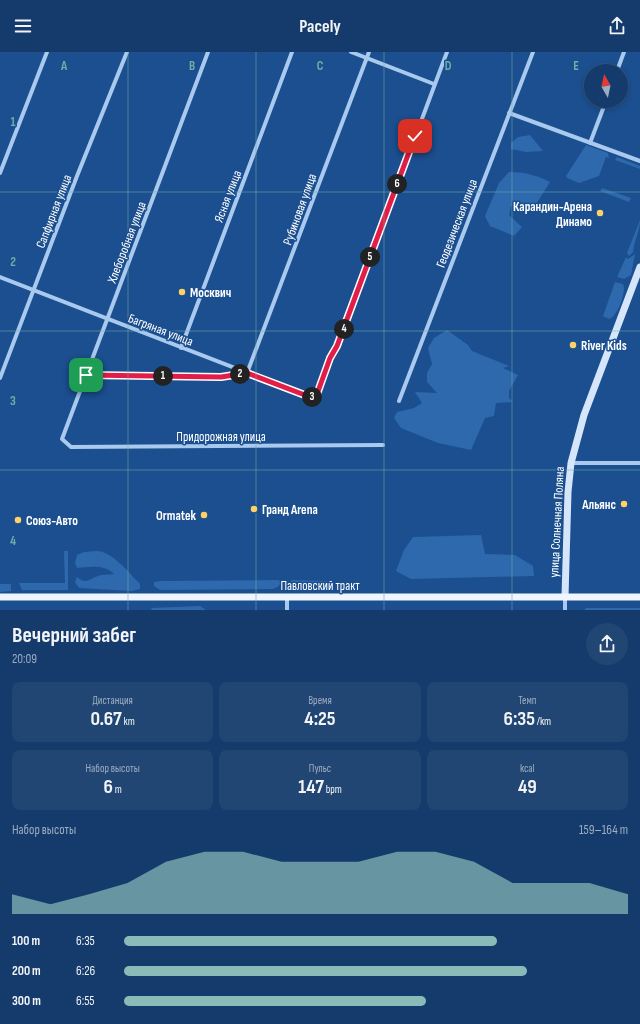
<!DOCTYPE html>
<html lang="ru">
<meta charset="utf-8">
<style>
body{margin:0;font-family:"Sofia Sans Condensed",sans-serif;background:#214673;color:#f1f3f6;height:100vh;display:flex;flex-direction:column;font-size:15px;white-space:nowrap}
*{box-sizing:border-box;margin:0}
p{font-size:13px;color:#9dadc1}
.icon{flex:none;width:22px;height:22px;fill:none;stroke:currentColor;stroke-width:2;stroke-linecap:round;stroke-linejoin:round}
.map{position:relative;height:558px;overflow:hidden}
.sheet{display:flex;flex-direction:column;background:#143b6b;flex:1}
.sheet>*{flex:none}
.needle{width:26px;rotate:351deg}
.tools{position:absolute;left:584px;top:12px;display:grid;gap:8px}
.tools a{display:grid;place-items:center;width:44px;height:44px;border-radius:50%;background:#143b6b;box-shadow:0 2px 6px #0003,0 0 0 1px #33557e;font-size:20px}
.pin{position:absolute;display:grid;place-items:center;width:34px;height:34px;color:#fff;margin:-17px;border-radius:8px;box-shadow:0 2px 6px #0006}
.km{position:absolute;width:20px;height:20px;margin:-10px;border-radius:50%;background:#222;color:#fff;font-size:11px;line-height:20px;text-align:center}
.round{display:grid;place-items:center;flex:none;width:42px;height:42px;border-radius:21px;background:#214673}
.headline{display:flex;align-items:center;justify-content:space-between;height:68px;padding:0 12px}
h1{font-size:22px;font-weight:700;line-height:30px}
.figures{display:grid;grid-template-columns:repeat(3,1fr);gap:6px;height:68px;padding:4px 12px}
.figures div{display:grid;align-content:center;border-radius:8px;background:#214673;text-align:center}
.figures b{font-size:20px;font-weight:700}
.figures small{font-size:11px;font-weight:400}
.figures p{font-size:11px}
.chart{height:112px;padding:8px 12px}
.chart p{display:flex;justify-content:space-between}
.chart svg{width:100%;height:72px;margin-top:4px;fill:#8bbbb9;opacity:.7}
ul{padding:0 12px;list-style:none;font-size:13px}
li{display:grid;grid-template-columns:64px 48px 1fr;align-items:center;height:30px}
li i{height:10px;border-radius:5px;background:#8bbbb9}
header{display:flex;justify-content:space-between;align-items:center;height:52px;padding:0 12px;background:#143b6b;font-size:18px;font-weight:700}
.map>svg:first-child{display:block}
</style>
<header><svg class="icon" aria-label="menu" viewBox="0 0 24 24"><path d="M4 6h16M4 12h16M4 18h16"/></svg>Pacely<svg class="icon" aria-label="share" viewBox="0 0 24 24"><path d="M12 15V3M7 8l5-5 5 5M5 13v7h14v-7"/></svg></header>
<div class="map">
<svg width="640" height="558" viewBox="0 0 640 558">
<rect width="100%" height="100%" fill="#1b4f8f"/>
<g fill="#2e69ad">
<polygon points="530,83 543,99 526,100 511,97 511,91 518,85"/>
<polygon points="586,93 608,101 609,106 606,105 599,124 579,131 567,126 566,124"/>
<polygon points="617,105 640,114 640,117 615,108"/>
<path d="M 509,120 C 525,120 536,123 550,130 L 535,154 L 511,154 L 509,163 L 522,175 L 514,184 L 490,174 L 485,164 L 499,131 Z"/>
<polygon points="602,136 631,146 629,150 600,139"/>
<path d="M 640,168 C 640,179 634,189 633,200 L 629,204 L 627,201 Z"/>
<polygon points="635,202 631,223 624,227 617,225 626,205 628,207"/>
<path d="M 615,230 L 623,232 C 627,239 617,265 609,267 L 603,264 Z"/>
<polygon points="447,278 468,293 472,299 509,314 503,316 518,323 509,339 509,346 513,350 496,351 494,364 485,366 471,398 438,391 401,376 394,366 397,360 414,356 422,351 415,340 437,341 427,330 427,321 432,312 428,296 434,286"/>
<polygon points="481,483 485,502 515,503 533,514 534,524 411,527 396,519 404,498 413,485"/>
<polygon points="64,499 68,499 68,538 22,538 19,531 65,531"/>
<path d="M 98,499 C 114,501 129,521 140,532 L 140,537 L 132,539 L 79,536 L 75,530 L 77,525 C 86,533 89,527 98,524 C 102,522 109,523 114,522 C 105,512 89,515 77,516 L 75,511 L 77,503 L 84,500 Z"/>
<polygon points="277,528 281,529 279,534 273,537 160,538 154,534 154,530 163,529"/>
<polygon points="291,528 326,529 331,532 331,536 294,536 291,532"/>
<polygon points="0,532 11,532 11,539 0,540"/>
<polygon points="200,554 206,558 152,558 151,556"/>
<polygon points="586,556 640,556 640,558 584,558"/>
</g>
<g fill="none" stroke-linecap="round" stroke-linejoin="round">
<g stroke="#a9c9ee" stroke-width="4">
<polyline points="208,0 62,387 71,395 383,393"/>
<polyline points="351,0 434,32"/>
<polyline points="617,19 624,0"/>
<polyline points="509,61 640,109"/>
<polyline points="590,91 606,49"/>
<polyline points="0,121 47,0"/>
<polyline points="0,225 310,345 315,345 329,306 337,294 447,0"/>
<polyline points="181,296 292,0"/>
<polyline points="86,323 221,325 247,321 369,0"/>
<polyline points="0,326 77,124 127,0"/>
<polyline points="399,349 533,0"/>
<polyline points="571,411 640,411"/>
<polyline points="287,558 287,545"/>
<polyline points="565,558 565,545"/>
</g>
<polyline stroke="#d6e6fa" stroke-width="7" points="565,545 568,440 571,411 584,363 640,215"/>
<polyline stroke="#f0f6ff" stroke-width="7" points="0,545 640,545"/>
</g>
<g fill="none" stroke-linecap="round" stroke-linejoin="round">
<defs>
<polyline id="route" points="86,323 221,325 247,321 310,345 316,345 330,306 337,294 415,84"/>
</defs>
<use href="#route" stroke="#fff" stroke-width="8"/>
<use href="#route" stroke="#e11d48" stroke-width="5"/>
</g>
<path fill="none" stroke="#6fada8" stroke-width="1" stroke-opacity="0.55" d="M 128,0 L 128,558M 256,0 L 256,558M 384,0 L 384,558M 512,0 L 512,558M 0,140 L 640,140M 0,279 L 640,279M 0,418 L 640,418"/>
<g fill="#ffd166" stroke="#1b4f8f" stroke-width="1.5">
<circle cx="600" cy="161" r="4"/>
<circle cx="182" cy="240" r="4"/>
<circle cx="573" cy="293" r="4"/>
<circle cx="624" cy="452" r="4"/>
<circle cx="254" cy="457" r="4"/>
<circle cx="204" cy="463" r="4"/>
<circle cx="18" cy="468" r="4"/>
</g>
<g text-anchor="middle" stroke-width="3" stroke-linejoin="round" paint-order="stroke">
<g font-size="13" fill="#fff" stroke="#1b4f8f">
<text transform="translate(227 144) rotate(-69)" y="5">Ясная улица</text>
<text transform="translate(299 157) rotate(-70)" y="5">Рубиновая улица</text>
<text transform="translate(53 159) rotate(-69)" y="5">Сапфирная улица</text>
<text transform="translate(456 171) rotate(-69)" y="5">Геодезическая улица</text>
<text transform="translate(126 190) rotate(-69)" y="5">Хлеборобная улица</text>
<text transform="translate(161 277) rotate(21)" y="5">Багряная улица</text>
<text x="221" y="389">Придорожная улица</text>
<text transform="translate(556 470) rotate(-87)" y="5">улица Солнечная Поляна</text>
<text x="320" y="538">Павловский тракт</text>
</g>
<g font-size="13" font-weight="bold" fill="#fff" stroke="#1b4f8f" text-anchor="start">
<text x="592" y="159" text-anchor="end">Карандин-Арена<tspan x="592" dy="15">Динамо</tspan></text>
<text x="190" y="245">Москвич</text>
<text x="581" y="298">River Kids</text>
<text x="616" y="457" text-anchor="end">Альянс</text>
<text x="262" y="462">Гранд Arena</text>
<text x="196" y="468" text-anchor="end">Ormatek</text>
<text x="26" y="473">Союз-Авто</text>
</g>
</g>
<g font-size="13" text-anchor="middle" font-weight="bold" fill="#6fada8" stroke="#1b4f8f" stroke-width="3" stroke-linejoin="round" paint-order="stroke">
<text x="64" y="18">A</text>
<text x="192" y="18">B</text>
<text x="320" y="18">C</text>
<text x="448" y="18">D</text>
<text x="576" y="18">E</text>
<text x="13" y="74">1</text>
<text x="13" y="214">2</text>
<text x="13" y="353">3</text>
<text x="13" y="493">4</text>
</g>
</svg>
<div class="tools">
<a><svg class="needle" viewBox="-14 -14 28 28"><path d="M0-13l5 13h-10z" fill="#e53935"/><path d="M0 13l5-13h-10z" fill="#9dadc1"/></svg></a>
</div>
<div class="pin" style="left:86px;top:323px;background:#1e9e55"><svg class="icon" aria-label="arrive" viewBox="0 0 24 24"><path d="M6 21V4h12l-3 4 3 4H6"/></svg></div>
<div class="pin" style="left:415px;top:84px;background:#d93025"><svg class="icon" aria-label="check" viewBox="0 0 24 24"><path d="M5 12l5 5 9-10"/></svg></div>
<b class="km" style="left:163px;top:324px">1</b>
<b class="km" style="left:240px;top:322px">2</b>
<b class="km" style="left:312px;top:345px">3</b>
<b class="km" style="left:344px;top:277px">4</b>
<b class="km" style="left:370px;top:205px">5</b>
<b class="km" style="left:397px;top:132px">6</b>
</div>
<section class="sheet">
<div class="headline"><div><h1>Вечерний забег</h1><p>20:09</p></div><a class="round"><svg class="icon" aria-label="share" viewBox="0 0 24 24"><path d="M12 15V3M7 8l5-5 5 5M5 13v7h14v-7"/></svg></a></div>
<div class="figures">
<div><p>Дистанция</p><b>0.67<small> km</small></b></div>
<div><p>Время</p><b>4:25</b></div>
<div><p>Темп</p><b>6:35<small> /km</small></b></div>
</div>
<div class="figures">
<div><p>Набор высоты</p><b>6<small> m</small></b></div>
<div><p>Пульс</p><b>147<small> bpm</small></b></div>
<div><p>kcal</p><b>49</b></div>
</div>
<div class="chart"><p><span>Набор высоты</span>159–164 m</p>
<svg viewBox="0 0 160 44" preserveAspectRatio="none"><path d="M0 44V32L10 38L20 32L30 25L40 12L50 6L60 6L70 12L80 12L90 12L100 6L110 6L120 12L130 25L140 25L150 25L160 32V44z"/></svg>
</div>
<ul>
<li><b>100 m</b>6:35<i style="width:74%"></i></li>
<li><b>200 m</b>6:26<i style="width:80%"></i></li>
<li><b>300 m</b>6:55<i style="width:60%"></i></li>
</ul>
</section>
